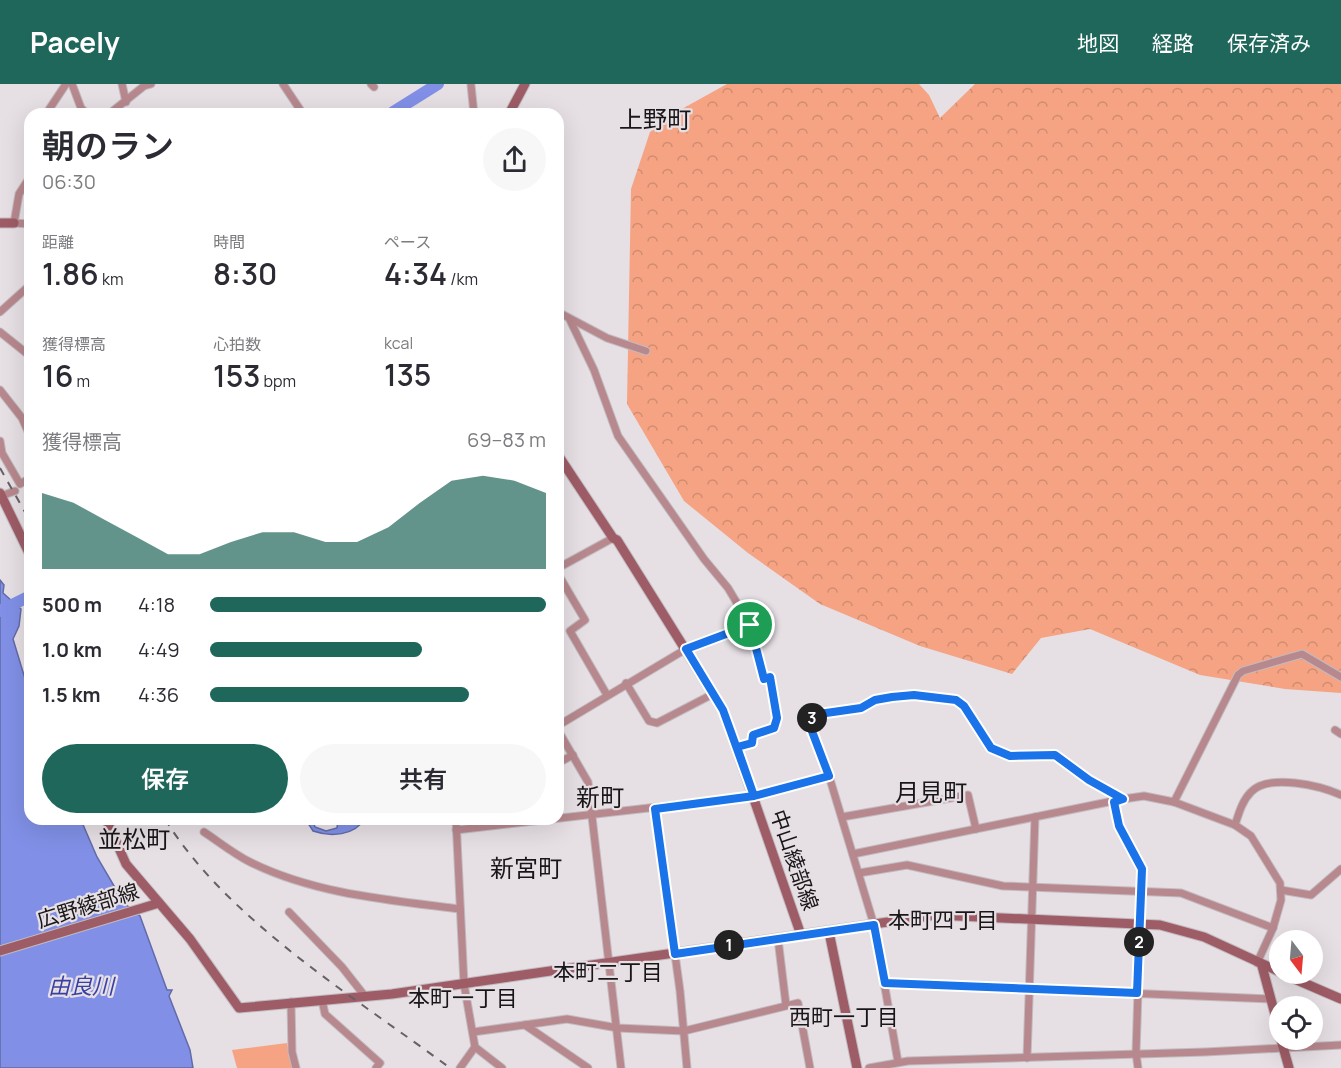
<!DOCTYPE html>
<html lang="ja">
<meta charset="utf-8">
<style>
body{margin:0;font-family:Manrope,"Noto Sans JP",sans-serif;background:#f7f7f7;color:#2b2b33;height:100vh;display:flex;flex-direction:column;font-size:22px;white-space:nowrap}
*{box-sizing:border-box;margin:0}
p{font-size:20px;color:#7c7c81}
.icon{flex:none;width:33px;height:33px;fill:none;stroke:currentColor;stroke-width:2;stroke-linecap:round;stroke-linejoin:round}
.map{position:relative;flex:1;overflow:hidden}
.side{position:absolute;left:24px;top:24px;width:540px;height:717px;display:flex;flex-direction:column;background:#fff;border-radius:18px;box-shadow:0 6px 24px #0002}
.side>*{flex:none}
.needle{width:39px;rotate:164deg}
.fabs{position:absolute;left:1269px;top:846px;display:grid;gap:12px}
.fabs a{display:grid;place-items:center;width:54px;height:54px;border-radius:50%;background:#fff;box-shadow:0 6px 24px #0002;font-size:30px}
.pin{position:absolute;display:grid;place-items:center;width:51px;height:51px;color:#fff;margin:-26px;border:3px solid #fff;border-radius:50%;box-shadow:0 2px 6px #0007}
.km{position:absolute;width:30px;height:30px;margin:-15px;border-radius:50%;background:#222;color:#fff;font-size:16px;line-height:30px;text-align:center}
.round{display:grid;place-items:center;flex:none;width:63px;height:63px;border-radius:32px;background:#f7f7f7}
.head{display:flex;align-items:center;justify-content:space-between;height:102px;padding:0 18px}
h1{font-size:33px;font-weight:600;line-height:45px}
.metrics{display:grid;grid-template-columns:repeat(3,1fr);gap:9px;height:102px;padding:6px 18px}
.metrics div{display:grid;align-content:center}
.metrics b{font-size:30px;font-weight:600}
.metrics small{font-size:16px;font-weight:400}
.metrics p{font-size:16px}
.chart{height:168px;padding:12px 18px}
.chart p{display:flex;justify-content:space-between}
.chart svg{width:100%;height:108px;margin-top:6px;fill:#20675b;opacity:.7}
.button{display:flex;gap:12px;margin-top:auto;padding:12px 18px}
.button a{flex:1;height:69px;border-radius:36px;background:#20675b;color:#fff;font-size:24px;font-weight:600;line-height:69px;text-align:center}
.button a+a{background:#f7f7f7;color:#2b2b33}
ul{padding:0 18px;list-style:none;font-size:20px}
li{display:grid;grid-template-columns:96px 72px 1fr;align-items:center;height:45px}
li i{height:15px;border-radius:8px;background:#20675b}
header{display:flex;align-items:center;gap:36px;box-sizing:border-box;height:84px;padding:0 30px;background:#20675b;color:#fff}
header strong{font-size:28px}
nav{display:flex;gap:33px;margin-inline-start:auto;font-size:21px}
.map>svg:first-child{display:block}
</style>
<header>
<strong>Pacely</strong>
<nav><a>地図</a><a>経路</a><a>保存済み</a></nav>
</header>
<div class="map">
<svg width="1341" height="984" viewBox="0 0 1341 984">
<defs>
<pattern id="forest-crowns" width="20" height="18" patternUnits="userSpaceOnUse" patternTransform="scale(1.5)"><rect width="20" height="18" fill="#f5a383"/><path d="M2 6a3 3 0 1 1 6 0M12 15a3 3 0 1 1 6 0" fill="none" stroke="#d18c70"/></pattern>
</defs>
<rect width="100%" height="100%" fill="#e6dfe4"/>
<polygon fill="url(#forest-crowns)" points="727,0 919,0 929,11 940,34 975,0 1341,0 1341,609 1285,605 1200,591 1090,545 1041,554 1012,590 920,562 820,520 748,469 684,417 627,320 631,105 650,48 680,26"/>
<polygon fill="#f5a383" points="287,959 292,984 237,984 232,966"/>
<g fill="#8190e6" stroke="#626ba8" stroke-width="1.5">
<polygon points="0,496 4,501 3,509 21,525 19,542 13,555 30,611 30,735 81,736 97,773 124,819 140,832 167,906 172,906 169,912 190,966 193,984 0,984"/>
<path d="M 312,735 L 315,743 L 326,747 L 337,744 L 338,735 L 364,735 C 355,752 330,753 313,747 L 306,736 Z"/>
</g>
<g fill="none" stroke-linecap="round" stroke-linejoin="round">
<g stroke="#8190e6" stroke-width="12">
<polyline points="390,30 438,0"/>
<polyline points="0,527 30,512"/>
</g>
<defs>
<g id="street">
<polyline points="72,0 81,24 87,30"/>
<polyline points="122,0 126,18"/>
<polyline points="283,0 303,30"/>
<polyline points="371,0 374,3"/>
<polyline points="471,1 474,30"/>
<polyline points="46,30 66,0"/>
<polyline points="109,30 144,2 151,0"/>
<polyline points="30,93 19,110 14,139 30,140"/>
<polyline points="0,228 30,201"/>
<polyline points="558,228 607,254 646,267"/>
<polyline points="570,236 594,286 618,352 704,475 728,504 750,541 764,595 770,593 777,635 774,643 753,651 752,659 737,663"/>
<polyline points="0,248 30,272"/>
<polyline points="0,306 22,334 30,352"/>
<polyline points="0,357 2,369 20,400 30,394"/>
<polyline points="1,412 15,407"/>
<polyline points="558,484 613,454"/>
<polyline points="558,490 585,536 570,547 607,611"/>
<polyline points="626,599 649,637 657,639 713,610"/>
<polyline points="1335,646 1341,650"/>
<polyline points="558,679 573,671"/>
<polyline points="1114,718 1119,742 1142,785 1136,969 1138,984"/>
<polyline points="1174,718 1238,591 1243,587 1302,570 1341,593"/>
<polyline points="655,725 680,907 687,984"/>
<polyline points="842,733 968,711 976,745"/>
<polyline points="456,735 464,900 475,963 502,984"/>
<path d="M 1235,741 C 1239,729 1242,717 1251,708 C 1269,689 1321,702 1341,711"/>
<polyline points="456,746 754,712 829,692"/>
<path d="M 204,748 C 219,758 234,770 250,778 C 314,810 389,816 460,825"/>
<polyline points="853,770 1123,715 1144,712 1174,718 1235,741 1251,752 1280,799 1281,816 1273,844 1257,879"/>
<polyline points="859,789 907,781 1003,802 1181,809 1273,844"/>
<polyline points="1281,806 1311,811 1341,785"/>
<polyline points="289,828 342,883 364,911"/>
<polyline points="778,855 786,921"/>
<polyline points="885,899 1271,915"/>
<polyline points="322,916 325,930 380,979 376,984"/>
<polyline points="291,918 292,968 296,984"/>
<polyline points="525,941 588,984"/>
<polyline points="473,948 567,935 618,944 684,947 798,919 810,984"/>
<polyline points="1027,974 1035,733"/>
<polyline points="898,978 874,841 829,692 810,643 811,634 819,630 861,624 875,616 892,613 914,611 956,616 964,622 991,664 1010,672 1055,671 1089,696 1123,715"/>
<polyline points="460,984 475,963"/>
<polyline points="621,984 588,698 559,648 559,641 686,565 750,541"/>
<polyline points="869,984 908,977 1205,968 1341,961"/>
</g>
<g id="secondary">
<polyline points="509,30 525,0"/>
<polyline points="0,139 14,139"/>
<polyline points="558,371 613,454 617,456 723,626 801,851"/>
<polyline points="0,409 30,471"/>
<polyline points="106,735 126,780 190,855 239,924 392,910 936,831 1160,841 1204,853 1280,888"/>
<polyline points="829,848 857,984"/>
<polyline points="0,867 159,819"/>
<polyline points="1262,882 1280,949"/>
<polyline points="1283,890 1341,915"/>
<polyline points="1281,956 1289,984"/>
</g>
</defs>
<use href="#street" stroke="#c1bbbf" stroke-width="9"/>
<use href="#secondary" stroke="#c1bbbf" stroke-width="11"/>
<use href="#street" stroke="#b7888e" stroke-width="7"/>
<use href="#secondary" stroke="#9e5c66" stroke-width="9"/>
<g stroke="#656164" stroke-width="2" stroke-dasharray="8 8" stroke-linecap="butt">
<polyline points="0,384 30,437"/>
<path d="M 165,735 C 227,836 356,914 450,984"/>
</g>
</g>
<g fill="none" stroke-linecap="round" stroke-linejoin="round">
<defs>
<polyline id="route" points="750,541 764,595 770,593 777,634 774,644 753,651 752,659 737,663 754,712 655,725 675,870 874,841 885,899 1137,909 1142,785 1119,742 1114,718 1123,715 1089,696 1055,671 1010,672 991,664 964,622 956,616 914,611 892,613 875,616 861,624 819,630 811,634 810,642 829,692 754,712 723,626 686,565 750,541"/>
</defs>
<use href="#route" stroke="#fff" stroke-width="12"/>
<use href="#route" stroke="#1a73e8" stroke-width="8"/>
</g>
<g text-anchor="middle" stroke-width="4.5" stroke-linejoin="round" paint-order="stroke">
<g font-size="21" fill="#191618" stroke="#e6dfe4">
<text transform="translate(794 776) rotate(71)" y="7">中山綾部線</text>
<text transform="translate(88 822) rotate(-17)" y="7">広野綾部線</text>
</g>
<g font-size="22" fill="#191618" stroke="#e6dfe4">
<text x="943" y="844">本町四丁目</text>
<text x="608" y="896">本町二丁目</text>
<text x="463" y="922">本町一丁目</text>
<text x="844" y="941">西町一丁目</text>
</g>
<g font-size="22" font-style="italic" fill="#393fa3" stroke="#e6dfe4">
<text x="81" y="910">由良川</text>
</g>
<g font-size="24" fill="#191618" stroke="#e6dfe4">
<text x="655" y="44">上野町</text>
<text x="931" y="717">月見町</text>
<text x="600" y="722">新町</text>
<text x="134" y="764">並松町</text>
<text x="526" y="793">新宮町</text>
</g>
</g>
</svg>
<div class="fabs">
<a><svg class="needle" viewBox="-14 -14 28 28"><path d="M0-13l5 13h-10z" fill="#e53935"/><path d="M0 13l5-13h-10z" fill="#7c7c81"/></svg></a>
<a><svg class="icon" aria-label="locate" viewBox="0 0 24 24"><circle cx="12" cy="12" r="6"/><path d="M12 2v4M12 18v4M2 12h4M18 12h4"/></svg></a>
</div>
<div class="pin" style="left:750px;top:541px;background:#1e9e55"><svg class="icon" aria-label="arrive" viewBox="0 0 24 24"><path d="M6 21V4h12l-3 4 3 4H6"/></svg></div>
<b class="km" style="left:729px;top:861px">1</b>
<b class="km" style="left:1139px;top:858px">2</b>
<b class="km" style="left:812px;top:634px">3</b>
<section class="side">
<div class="head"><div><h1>朝のラン</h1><p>06:30</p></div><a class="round"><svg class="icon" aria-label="share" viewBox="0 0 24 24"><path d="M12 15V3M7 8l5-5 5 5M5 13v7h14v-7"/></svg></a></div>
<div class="metrics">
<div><p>距離</p><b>1.86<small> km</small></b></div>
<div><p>時間</p><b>8:30</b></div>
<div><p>ペース</p><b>4:34<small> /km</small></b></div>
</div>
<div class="metrics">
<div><p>獲得標高</p><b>16<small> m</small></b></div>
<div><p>心拍数</p><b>153<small> bpm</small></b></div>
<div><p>kcal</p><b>135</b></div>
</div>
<div class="chart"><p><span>獲得標高</span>69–83 m</p>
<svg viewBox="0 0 160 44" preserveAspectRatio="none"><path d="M0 44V13L10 17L20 24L30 31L40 38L50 38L60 33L70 29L80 29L90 33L100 33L110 27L120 17L130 8L140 6L150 8L160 13V44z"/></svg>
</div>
<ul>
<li><b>500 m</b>4:18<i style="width:100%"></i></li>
<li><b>1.0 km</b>4:49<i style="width:63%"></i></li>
<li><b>1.5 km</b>4:36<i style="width:77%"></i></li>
</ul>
<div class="button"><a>保存</a><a>共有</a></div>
</section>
</div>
